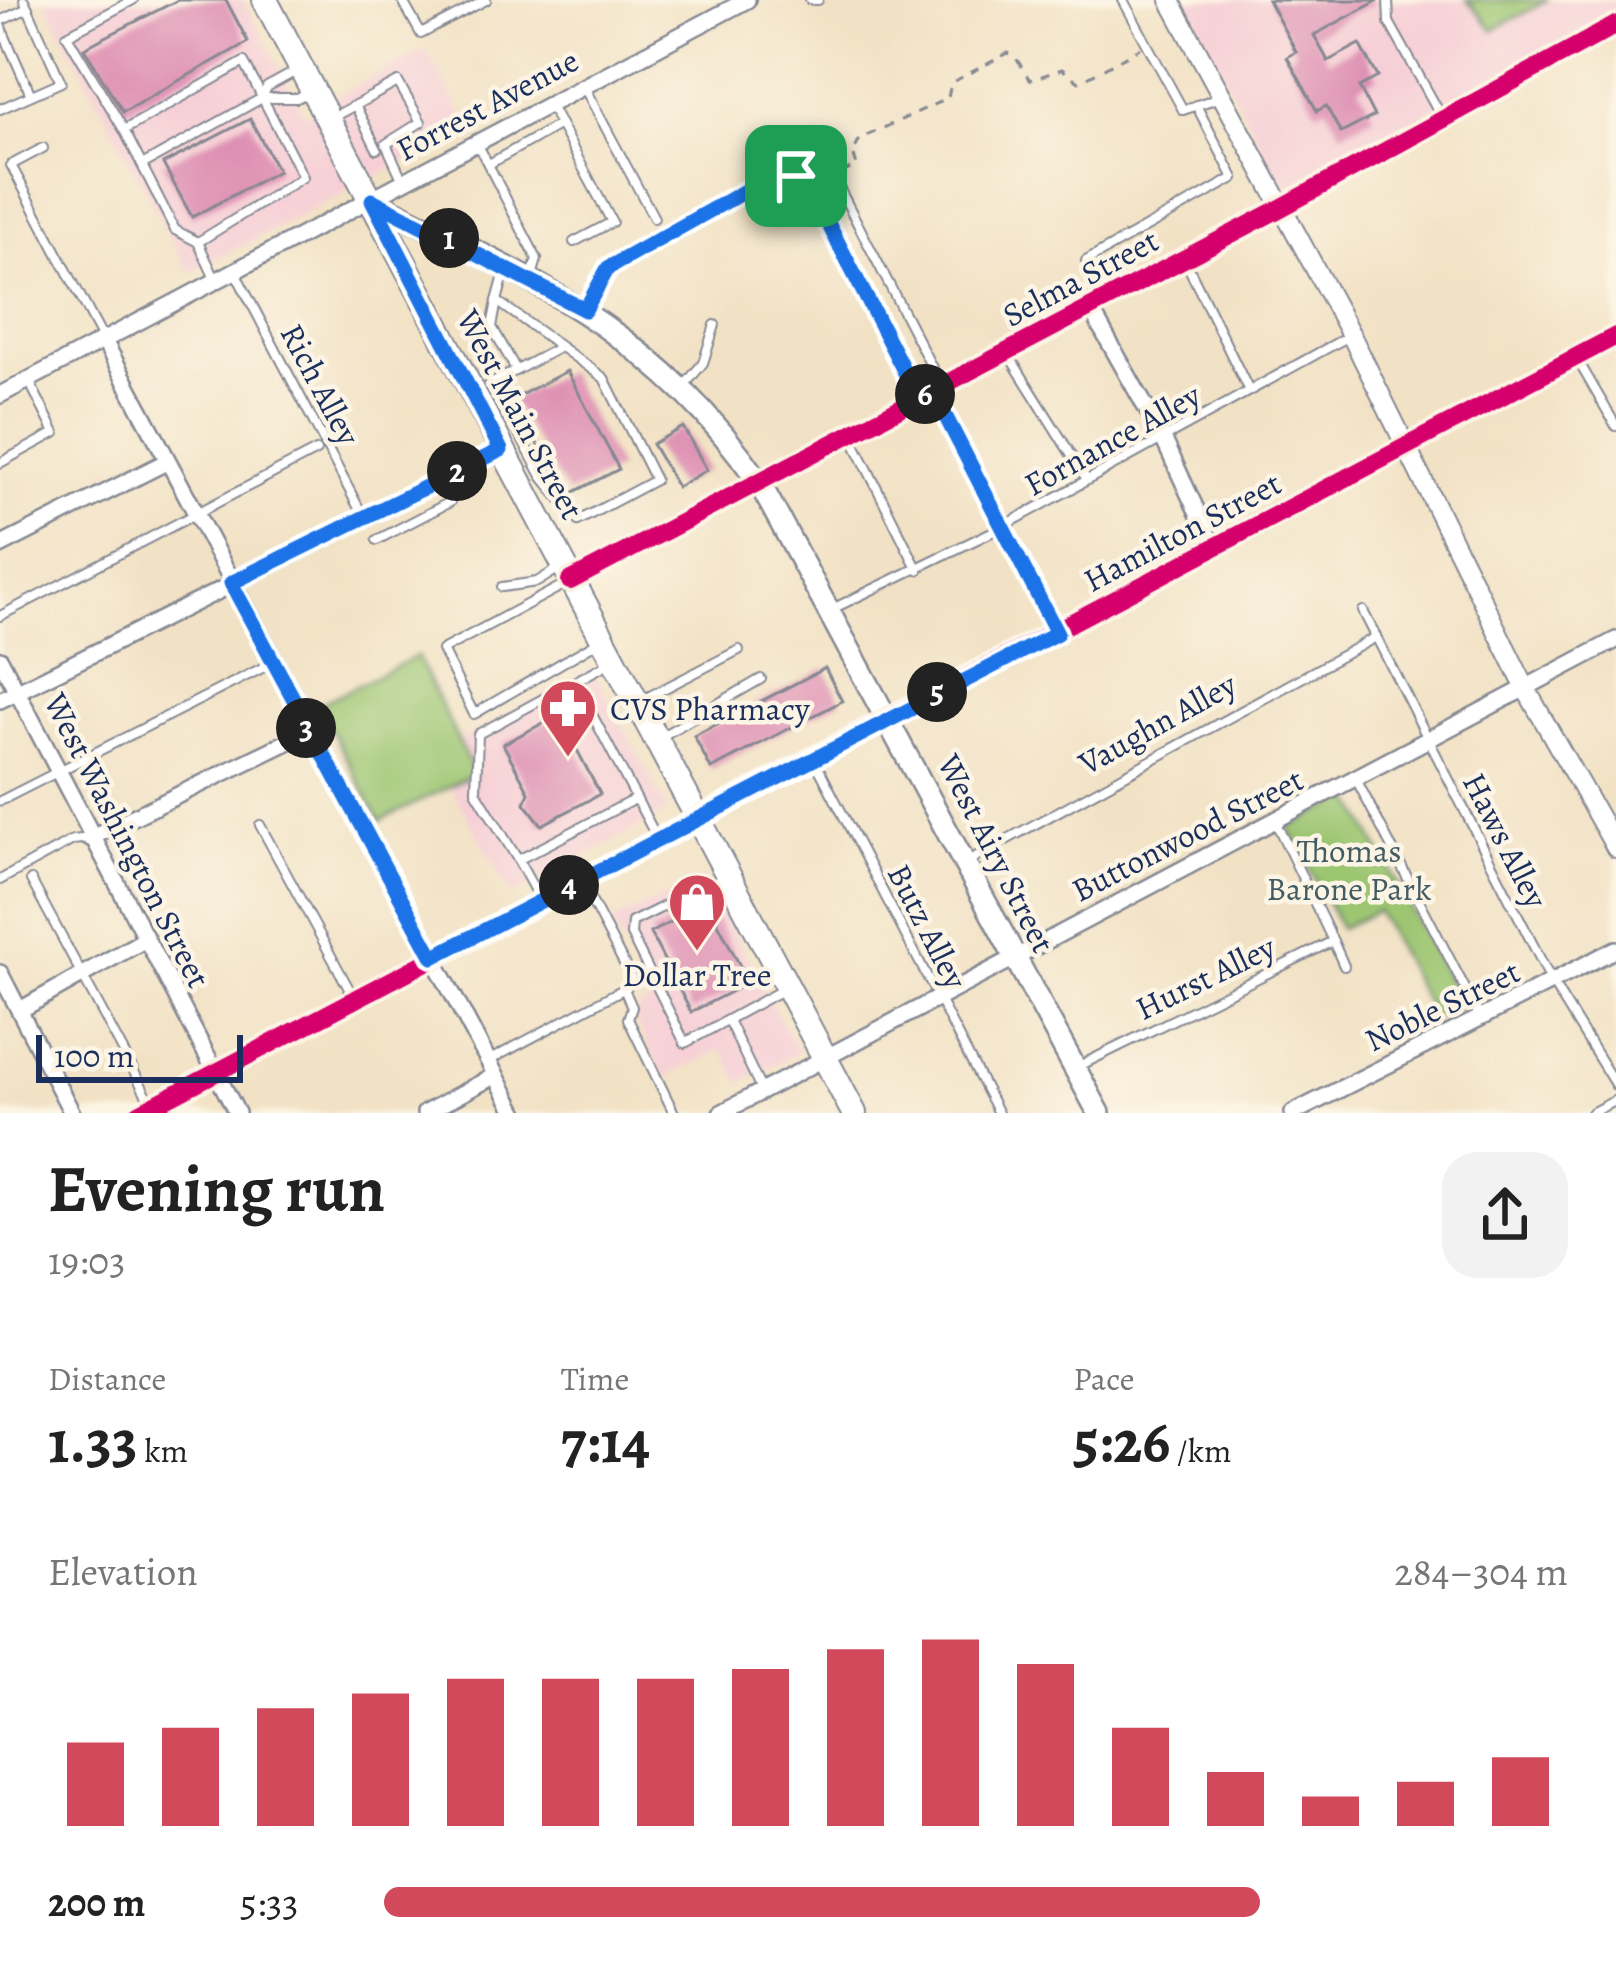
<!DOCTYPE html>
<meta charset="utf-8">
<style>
body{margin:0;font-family:Alegreya,serif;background:#f2f2f2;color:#222;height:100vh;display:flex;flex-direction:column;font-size:45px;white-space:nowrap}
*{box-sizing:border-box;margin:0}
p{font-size:39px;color:#767676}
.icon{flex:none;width:66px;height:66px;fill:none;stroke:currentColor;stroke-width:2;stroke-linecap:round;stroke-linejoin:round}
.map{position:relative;height:1113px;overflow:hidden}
.drawer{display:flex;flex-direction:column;background:#fff;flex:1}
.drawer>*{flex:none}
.scale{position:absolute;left:36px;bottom:30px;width:207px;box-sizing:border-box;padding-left:12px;border:6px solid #1b2f5e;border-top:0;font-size:33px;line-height:42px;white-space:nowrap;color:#1b2f5e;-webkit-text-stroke:9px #fcf5e5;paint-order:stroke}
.pin{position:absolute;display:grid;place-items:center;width:102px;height:102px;color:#fff;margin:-51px;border-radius:24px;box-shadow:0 6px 18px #0006}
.km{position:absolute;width:60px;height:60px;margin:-30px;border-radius:50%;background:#222;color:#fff;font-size:33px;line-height:60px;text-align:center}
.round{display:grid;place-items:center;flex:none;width:126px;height:126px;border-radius:36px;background:#f2f2f2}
.head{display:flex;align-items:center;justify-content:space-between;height:204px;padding:0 48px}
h1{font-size:66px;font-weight:700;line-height:90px}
.figures{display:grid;grid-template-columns:repeat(3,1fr);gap:18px;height:204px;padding:12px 48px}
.figures div{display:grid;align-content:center}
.figures b{font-size:60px;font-weight:700}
.figures small{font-size:33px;font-weight:400}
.figures p{font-size:33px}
.chart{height:336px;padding:24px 48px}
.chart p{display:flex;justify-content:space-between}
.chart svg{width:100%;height:216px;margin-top:12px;stroke:#d1495b;stroke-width:6}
ul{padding:0 48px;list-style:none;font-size:39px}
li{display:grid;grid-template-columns:192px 144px 1fr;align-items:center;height:90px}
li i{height:30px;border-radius:15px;background:#d1495b}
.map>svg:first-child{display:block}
</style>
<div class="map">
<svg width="1616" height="1113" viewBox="0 0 1616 1113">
<rect width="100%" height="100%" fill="#fcf5e5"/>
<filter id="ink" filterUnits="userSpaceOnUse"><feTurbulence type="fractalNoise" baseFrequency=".00833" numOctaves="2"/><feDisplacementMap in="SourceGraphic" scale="24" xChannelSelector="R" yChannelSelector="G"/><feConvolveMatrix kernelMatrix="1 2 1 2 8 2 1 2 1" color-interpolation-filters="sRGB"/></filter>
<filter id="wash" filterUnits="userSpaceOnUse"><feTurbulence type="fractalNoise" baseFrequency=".004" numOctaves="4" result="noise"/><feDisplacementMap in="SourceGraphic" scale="48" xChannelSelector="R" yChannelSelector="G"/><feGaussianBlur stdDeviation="2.7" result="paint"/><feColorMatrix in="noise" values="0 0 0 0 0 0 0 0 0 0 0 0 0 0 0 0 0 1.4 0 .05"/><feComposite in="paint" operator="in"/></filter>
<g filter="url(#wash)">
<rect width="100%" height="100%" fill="#f2e2c5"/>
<g fill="#f6cfd6">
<polygon points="45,0 243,0 304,114 425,49 470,128 189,273"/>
<polygon points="1183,0 1616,0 1616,12 1284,188"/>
<polygon points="592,668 668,811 512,895 450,787 475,774 459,741"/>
<polygon points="704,877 798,1052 740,1082 722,1049 664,1078 636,1022 640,1008 654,999 612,922"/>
</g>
<g fill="#9dc672" stroke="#5c7a68" stroke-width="3">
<polygon points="1467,0 1548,0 1493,30"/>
<polygon points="417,656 474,774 380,821 318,705"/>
<polygon points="1352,797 1461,1005 1434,1019 1377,911 1340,928 1288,828"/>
</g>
<g id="blocks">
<g fill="#de90b3">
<polygon points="178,0 226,0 248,42 123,112 84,48"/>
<polygon points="1268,0 1379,0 1314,35 1328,61 1360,44 1378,77 1359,87 1374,116 1341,133 1326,106 1317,111 1287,57 1296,52"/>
<polygon points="250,119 278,171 192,217 163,164"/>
<polygon points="567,371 619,469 568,495 511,400"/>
<polygon points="683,427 707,470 677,487 652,444"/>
<polygon points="825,668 842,701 711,769 694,736"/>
<polygon points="559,715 600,794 542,825 525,803 529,792 503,744"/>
<polygon points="708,903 744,974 742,986 691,1012 650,933"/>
</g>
</g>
</g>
<g filter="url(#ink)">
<use href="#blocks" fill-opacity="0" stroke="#868892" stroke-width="3"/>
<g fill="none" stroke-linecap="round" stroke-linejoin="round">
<defs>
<g id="service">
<polyline points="402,0 421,34 486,0"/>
<polyline points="810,0 818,0"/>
<polyline points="1123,0 1183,110 1220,97"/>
<polyline points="1388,0 1389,22 1443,119"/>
<polyline points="0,21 28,8"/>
<polyline points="0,25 31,95"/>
<polyline points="584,87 654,218"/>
<polyline points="264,98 297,98 307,93"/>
<polyline points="355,105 377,149"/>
<polyline points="550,106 612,222 574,242"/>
<polyline points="0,109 61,82 24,0"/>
<polyline points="335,116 398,82 421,122 386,144 403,181"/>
<polyline points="124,130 67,35 133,0"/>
<polyline points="478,145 537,259 532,276"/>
<polyline points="43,148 11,165 103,339"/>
<polyline points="489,164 560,124"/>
<polyline points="142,165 262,98 267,87 300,69"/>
<polyline points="834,178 941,385"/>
<polyline points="198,242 175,230 124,130 244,62 303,177 198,242 217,283"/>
<polyline points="1184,258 1249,391"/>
<polyline points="236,274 363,516"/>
<polyline points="1107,296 1086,261 1234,178 1196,105"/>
<polyline points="497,301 492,327 515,368"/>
<polyline points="585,309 609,268 622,259 775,174 796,176 814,197 917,397"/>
<polyline points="1008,354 1087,480"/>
<polyline points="1577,359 1616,426"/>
<polyline points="492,384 542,476 578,521 655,480 604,378 497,301 506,268"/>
<polyline points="489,385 560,347"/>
<polyline points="684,386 703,363 715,325"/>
<polyline points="850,434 918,570"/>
<polyline points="0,463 55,433 29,381"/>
<polyline points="377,540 450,502"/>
<polyline points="569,582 442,650 474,714 601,640"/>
<polyline points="502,587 537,582 561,567"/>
<polyline points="830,610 1002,527 1351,335"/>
<polyline points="1363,611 1553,984 1616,1086"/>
<polyline points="0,616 316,451"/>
<polyline points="609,663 478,734 476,791 518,860 635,799"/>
<polyline points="575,682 657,838"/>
<polyline points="642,700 739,650"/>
<polyline points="662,736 761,679"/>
<polyline points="815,761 998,1113"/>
<polyline points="1357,781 1481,1019"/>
<polyline points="0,801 272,663"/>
<polyline points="1276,823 1333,941"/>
<polyline points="260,825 354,998"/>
<polyline points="518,860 540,900"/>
<polyline points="968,861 1376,637"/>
<polyline points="726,876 632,922 631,935 685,1043 784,989"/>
<polyline points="0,880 73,840 90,838"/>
<polyline points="31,880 152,1105"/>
<polyline points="624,989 632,1007 628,1019 674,1113"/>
<polyline points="728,1020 761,1089"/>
<polyline points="490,1060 627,987 631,977 582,883"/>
<polyline points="1075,1068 1333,941 1344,966"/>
<polyline points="1591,1113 1616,1100"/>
</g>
<g id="minor">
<polyline points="1089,306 1163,438 1212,544"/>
<polyline points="103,339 516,1113"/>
<polyline points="932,390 1057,633"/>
<polyline points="0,395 747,0"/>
<polyline points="0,546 166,462"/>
<polyline points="570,581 1279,209 1616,25"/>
<polyline points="0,659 237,1113"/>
<polyline points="0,700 501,450"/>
<polyline points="90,838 308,732"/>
<polyline points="0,973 72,1113"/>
<polyline points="20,1010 144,940"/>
<polyline points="139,1113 1616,336"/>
<polyline points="425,1113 496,1075"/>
<polyline points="721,1113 1616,640"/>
<polyline points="1293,1113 1616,949"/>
</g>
<polyline id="tertiary" points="1170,0 1351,335 1527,691 1616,848"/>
<path id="secondary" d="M 372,200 C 531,279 654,330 759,482 L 1099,1113"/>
<polyline id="primary" points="265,0 854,1113"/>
</defs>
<use href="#service" stroke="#868892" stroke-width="12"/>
<use href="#minor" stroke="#868892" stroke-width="20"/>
<use href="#tertiary" stroke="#868892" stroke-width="22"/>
<use href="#secondary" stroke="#868892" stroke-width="26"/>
<use href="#primary" stroke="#868892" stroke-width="28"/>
<polyline stroke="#868892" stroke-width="3" stroke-dasharray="9 9" stroke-linecap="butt" points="842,173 857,166 853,153 860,139 948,98 951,83 1008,53 1014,55 1030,80 1062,69 1079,82 1140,48"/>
<use href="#service" stroke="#fff" stroke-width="8"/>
<use href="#minor" stroke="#fff" stroke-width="15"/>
<use href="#tertiary" stroke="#fff" stroke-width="18"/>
<use href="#secondary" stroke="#fff" stroke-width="21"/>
<use href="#primary" stroke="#fff" stroke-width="24"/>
<defs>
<g id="cycleway">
<polyline points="570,581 1279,209 1616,25"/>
<polyline points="139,1113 1616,336"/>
</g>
</defs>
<use href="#cycleway" stroke="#fcf5e5" stroke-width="26"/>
<use href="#cycleway" stroke="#d6006c" stroke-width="18"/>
</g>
</g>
<g fill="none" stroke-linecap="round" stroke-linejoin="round" filter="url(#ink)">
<defs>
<polygon id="route" points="775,174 796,176 814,196 918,398 932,390 1057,633 433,957 231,583 501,450 372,200 585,310 608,268"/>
</defs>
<use href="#route" stroke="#fff" stroke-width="24"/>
<use href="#route" stroke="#1a73e8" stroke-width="15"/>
</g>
<defs>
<symbol id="pharmacy-pin" viewBox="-11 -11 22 30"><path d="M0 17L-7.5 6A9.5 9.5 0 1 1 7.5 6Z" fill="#d1495b" stroke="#fcf5e5"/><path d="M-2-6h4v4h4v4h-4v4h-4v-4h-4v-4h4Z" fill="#fff"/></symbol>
<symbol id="shop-pin" viewBox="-11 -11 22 30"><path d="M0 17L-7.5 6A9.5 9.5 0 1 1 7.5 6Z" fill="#d1495b" stroke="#fcf5e5"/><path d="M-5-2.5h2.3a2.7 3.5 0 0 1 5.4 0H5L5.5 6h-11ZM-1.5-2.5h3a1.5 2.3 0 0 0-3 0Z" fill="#fff"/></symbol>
</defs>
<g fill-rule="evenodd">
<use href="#pharmacy-pin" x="535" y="675" width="66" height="90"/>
<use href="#shop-pin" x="664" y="869" width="66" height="90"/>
</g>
<g text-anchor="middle" stroke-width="9" stroke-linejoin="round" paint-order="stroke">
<g font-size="33" fill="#1b2f5e" stroke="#fcf5e5">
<text transform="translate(487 104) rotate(-28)" y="12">Forrest Avenue</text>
<text transform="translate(1080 277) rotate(-28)" y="12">Selma Street</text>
<text transform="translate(321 384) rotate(62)" y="12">Rich Alley</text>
<text transform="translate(521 414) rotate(62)" y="12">West Main Street</text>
<text transform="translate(1112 439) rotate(-29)" y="12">Fornance Alley</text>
<text transform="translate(1182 531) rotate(-28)" y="12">Hamilton Street</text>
<text transform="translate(1157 723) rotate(-29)" y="12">Vaughn Alley</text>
<text transform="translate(1187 834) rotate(-27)" y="12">Buttonwood Street</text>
<text transform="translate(128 840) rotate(63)" y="12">West Washington Street</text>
<text transform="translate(1506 840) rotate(63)" y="12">Haws Alley</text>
<text transform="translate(997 853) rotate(63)" y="12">West Airy Street</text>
<text transform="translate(928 926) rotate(63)" y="12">Butz Alley</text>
<text transform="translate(1205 977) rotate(-26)" y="12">Hurst Alley</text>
<text transform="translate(1442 1005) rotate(-26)" y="12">Noble Street</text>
</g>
<g font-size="33" fill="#1b2f5e" stroke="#fcf5e5" text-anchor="start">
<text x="610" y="720">CVS Pharmacy</text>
<text x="697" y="986" text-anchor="middle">Dollar Tree</text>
</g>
<g font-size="33" fill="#425c64" stroke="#fcf5e5">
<text x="1349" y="862">Thomas<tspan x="1349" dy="38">Barone Park</tspan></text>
</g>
</g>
</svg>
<div class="scale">100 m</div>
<div class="pin" style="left:796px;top:176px;background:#1e9e55"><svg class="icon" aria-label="arrive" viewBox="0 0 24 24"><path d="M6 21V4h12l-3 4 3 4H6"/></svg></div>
<b class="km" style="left:449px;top:238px">1</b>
<b class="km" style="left:457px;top:471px">2</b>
<b class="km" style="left:306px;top:728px">3</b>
<b class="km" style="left:569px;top:885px">4</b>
<b class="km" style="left:937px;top:692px">5</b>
<b class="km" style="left:925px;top:394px">6</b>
</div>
<section class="drawer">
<div class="head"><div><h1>Evening run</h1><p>19:03</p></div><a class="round"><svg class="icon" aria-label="share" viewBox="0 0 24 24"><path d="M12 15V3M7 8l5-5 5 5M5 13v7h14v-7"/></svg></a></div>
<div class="figures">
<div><p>Distance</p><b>1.33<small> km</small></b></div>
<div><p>Time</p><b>7:14</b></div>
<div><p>Pace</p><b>5:26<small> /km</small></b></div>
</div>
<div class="chart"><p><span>Elevation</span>284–304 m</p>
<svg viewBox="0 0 160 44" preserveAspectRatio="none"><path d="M5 44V27M15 44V24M25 44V20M35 44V17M45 44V14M55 44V14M65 44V14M75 44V12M85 44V8M95 44V6M105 44V11M115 44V24M125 44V33M135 44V38M145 44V35M155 44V30"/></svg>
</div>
<ul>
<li><b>200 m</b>5:33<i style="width:74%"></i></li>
</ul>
</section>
